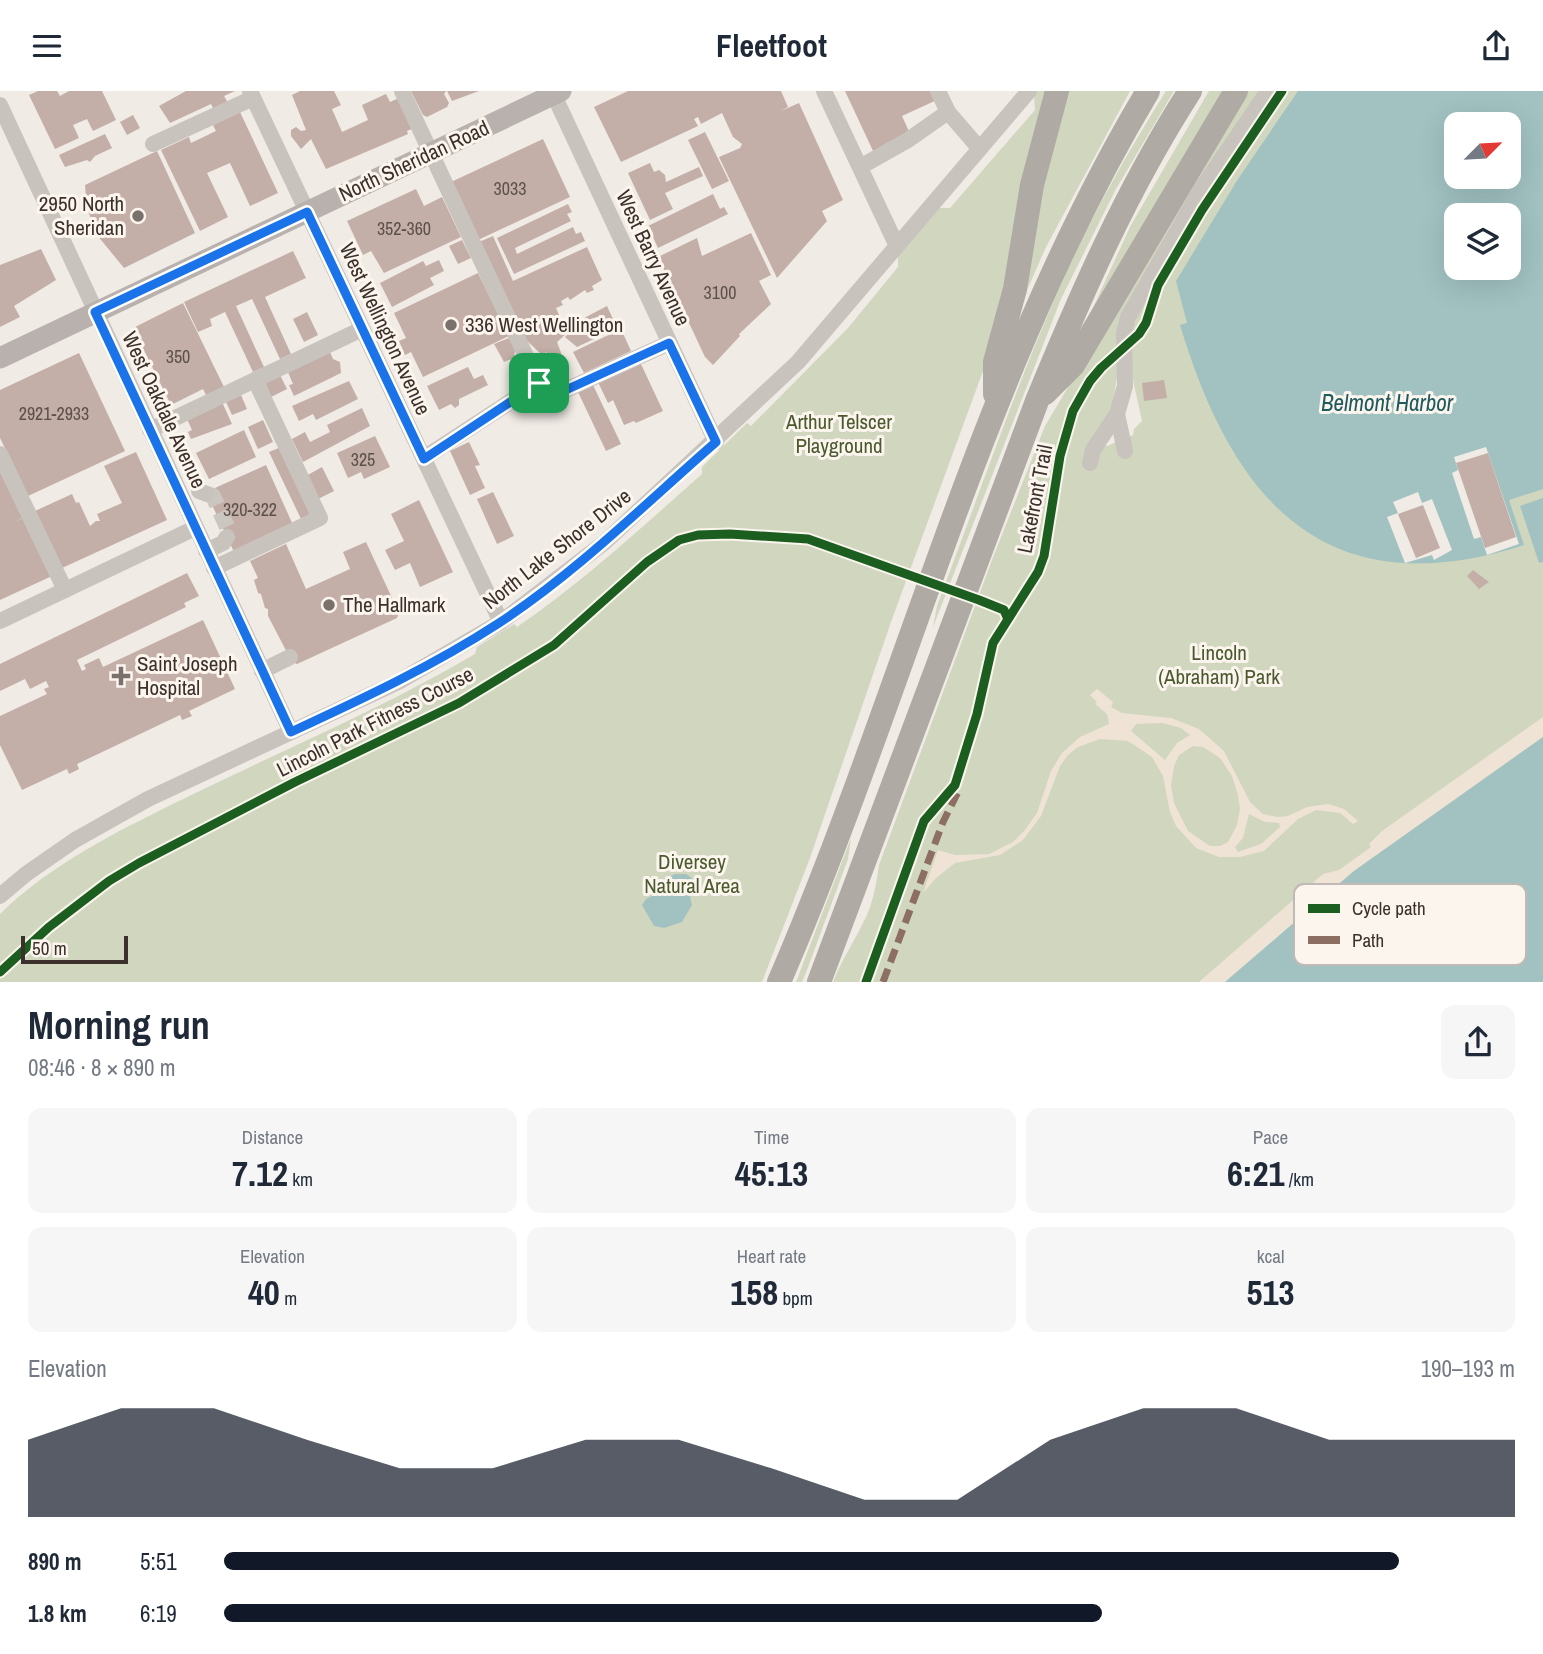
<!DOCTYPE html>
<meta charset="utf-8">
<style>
body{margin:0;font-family:"Archivo Narrow",sans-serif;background:#f6f6f7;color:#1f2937;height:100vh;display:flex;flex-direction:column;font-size:26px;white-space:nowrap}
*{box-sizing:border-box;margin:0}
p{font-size:23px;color:#747a83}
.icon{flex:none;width:38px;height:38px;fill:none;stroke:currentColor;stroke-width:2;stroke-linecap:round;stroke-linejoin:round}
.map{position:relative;height:891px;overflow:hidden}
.details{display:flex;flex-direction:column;background:#fff;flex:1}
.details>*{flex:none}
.needle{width:46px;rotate:66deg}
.controls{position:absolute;left:1444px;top:21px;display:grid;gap:14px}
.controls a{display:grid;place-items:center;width:77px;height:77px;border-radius:14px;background:#fff;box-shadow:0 7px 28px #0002;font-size:35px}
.scale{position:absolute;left:21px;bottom:18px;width:107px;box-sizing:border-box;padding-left:7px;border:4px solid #3b302b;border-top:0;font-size:19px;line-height:24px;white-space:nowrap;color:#3b302b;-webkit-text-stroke:5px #fbf5ee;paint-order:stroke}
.pin{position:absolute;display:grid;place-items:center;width:60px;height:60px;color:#fff;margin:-30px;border-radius:14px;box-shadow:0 4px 10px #0006}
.round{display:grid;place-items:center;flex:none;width:74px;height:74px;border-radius:14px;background:#f6f6f7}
.head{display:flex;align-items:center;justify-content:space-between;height:119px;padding:0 28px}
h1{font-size:38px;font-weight:800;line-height:52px}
.figures{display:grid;grid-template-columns:repeat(3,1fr);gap:10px;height:119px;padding:7px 28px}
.figures div{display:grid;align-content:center;border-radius:14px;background:#f6f6f7;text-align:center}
.figures b{font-size:35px;font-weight:800}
.figures small{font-size:19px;font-weight:400}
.figures p{font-size:19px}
.chart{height:196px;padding:14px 28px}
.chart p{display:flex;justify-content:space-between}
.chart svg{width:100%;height:126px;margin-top:7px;fill:#111827;opacity:.7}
ul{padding:0 28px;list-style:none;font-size:23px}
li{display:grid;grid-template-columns:112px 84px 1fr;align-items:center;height:52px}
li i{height:18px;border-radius:9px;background:#111827}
header{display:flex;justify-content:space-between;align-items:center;height:91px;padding:0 28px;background:#fff;font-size:32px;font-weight:800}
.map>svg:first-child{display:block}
</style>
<header><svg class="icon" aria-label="menu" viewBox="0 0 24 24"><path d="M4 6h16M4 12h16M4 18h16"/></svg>Fleetfoot<svg class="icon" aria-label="share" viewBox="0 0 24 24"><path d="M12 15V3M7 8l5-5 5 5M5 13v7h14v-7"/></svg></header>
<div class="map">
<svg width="1543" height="891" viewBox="0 0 1543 891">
<rect width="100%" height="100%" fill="#f0ebe5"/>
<g fill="#d1d6bf" fill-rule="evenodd">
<path d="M 1037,0 L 1052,0 L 983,280 L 891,531 L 810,767 L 762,891 L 0,891 L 0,823 C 51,773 116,741 179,710 C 278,661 380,619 475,563 L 477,556 L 514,533 L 517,536 C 583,491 642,436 702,383 L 702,376 L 747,332 L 751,335 L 848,237 L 898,176 L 898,162 L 936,117 L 950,117 L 1035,19 L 1034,3 Z"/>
<polygon points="1068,0 1130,0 1046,156 1016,224 1041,86"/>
<path d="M 1166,0 L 1174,0 L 1116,98 L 1061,208 L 933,536 L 937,515 C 979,404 1017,291 1066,182 C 1095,119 1129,59 1166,0 Z"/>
<polygon points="1209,0 1227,0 1091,221 1131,134"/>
<path d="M 1244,0 L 1260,0 L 1128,210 L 1113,313 L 1093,352 L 1107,355 L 1133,344 L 1134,338 L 1142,330 L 1130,275 L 1131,246 L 1138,218 L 1191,127 L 1275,0 L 1543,0 L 1543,646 L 1286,837 L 1225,891 L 833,891 C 842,868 853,853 863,832 C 873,814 876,794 879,774 L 992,469 L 1045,335 ZM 1456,33 L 1508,33 L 1508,86 L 1456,86 ZM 1456,124 L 1508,124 L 1508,177 L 1456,177 Z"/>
<polygon points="851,747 848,768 807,879 802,891 796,891"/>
</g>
<g fill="#eee3d5" fill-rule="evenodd">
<path d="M 1097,598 L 1113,611 L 1111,616 L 1122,622 L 1171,627 L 1199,638 L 1224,660 L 1250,711 L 1263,723 L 1278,726 L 1288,725 L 1307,716 L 1328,713 L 1344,718 L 1358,730 L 1353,733 L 1340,722 L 1316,719 L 1298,728 L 1264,760 L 1240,766 L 1219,766 L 1196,757 L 1176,735 L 1170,721 L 1163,685 L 1152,666 L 1128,650 L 1100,648 L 1078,656 L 1068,664 L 1060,675 L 1041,725 L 1023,749 L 1000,764 L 955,772 L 935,788 L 923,802 L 938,759 L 955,764 L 989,763 L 1013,751 L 1024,740 L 1037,722 L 1051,680 L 1062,662 L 1080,646 L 1109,633 L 1107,623 L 1095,613 L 1097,611 L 1090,604 ZM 1162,632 L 1181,637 L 1190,644 L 1177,652 L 1165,669 L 1131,640 L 1136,633 ZM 1193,655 L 1203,656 L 1220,667 L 1232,685 L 1238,704 L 1240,718 L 1237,734 L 1228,751 L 1220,755 L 1210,755 L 1188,740 L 1174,712 L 1171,694 L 1174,675 L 1179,664 ZM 1249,723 L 1265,731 L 1279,732 L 1280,736 L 1261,753 L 1238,761 L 1235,756 L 1243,747 Z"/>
<polygon points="1543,626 1543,646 1354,780 1225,891 1199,891 1323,783 1339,779 1371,756 1369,753 1382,740"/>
</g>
<g fill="#a1c2c1" fill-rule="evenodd">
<path d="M 1298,0 L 1543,0 L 1543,398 L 1509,409 L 1524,454 C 1327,517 1234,413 1180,234 L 1187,232 L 1176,190 L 1238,88 ZM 1456,33 L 1508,33 L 1508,86 L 1456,86 ZM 1456,124 L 1508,124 L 1508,177 L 1456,177 Z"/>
<polygon points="1543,407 1543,471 1539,472 1520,415"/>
<polygon points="1543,646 1543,891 1225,891 1354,780"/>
<polygon points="675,783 686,783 693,788 696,799 690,806 692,814 682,831 664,837 654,835 642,814 646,808 665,798 669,786"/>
</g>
<g fill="#f0ebe5">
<polygon points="1486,356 1519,453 1487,464 1481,446 1474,448 1452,382 1458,379 1454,366"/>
<polygon points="1418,401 1422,412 1432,408 1452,459 1434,469 1432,464 1405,472 1387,426 1398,422 1393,411"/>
</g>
<g fill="#c3afa7">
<polygon points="38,0 57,0 60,5 69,0 102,0 116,29 93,40 87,28 73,34 79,47 55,58 29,4"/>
<polygon points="186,0 235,0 224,5 228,12 214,19 211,13 170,32 159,15"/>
<polygon points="300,0 334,0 341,14 332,18 342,41 368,29 362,14 386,3 390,11 401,6 414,37 407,40 408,43 326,78 311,48 301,58 291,45 291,39 296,36 301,40 306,39 292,4"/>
<polygon points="411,0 446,0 444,3 449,12 447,16 427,26 423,24"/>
<polygon points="447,0 479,0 452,10"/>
<polygon points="628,0 781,0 788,16 781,20 799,12 843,109 822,120 827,130 777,187 719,66 740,57 742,53 733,46 722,22 701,33 698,26 694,28 698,35 621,71 594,16"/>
<polygon points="845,0 935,0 939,8 902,25 911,45 874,62"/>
<polygon points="240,21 278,102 250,115 230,72 207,82 228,126 200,140 161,59 189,46 191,52 216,40 213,34"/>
<polygon points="133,24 140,37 127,44 120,31"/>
<polygon points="705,41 729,90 712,98 688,49"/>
<polygon points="105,43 112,57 95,65 90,71 87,69 65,76 59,64"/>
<polygon points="543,48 570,106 478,149 451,91"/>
<polygon points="157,60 195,142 124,177 97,144 87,117 85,94"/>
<polygon points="650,72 654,81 659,79 665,84 666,91 699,76 703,85 665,102 673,118 650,129 628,82"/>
<polygon points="416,98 424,115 442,106 461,146 384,182 371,160 363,164 347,130"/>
<polygon points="713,103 720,118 724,116 728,123 658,157 648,135"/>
<polygon points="568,113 572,121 567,123 571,130 515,157 517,163 573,136 576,143 581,141 585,150 514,183 497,147"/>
<polygon points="751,142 771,184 759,190 771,213 739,243 740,245 713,274 705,266 658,166 697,147 702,165"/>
<polygon points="493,145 513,190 587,156 602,189 592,195 594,199 587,202 585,199 570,209 568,206 561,210 563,214 556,217 567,242 557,251 563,267 552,272 561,293 550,298 541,277 552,272 546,261 542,264 521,244 479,151"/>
<polygon points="462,149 471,167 458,173 449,155"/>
<polygon points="41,158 56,189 14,215 20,226 0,236 0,174"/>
<polygon points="293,160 306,187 265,206 291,263 280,268 252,208 236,215 264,276 253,281 225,221 210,228 212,235 198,241 184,211"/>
<polygon points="439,169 444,180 430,187 434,194 392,216 380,192 423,170 426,175"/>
<polygon points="478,182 509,245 423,286 411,261 405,264 399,250 406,247 394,222"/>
<polygon points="183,212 224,296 206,304 203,298 171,314 133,237"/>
<polygon points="607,215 617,237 577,256 565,246 586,226"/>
<polygon points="307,221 318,244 304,251 293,228"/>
<polygon points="621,238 631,260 584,282 573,261"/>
<polygon points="509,247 515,259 514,267 504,271 494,253"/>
<polygon points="329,259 333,268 340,271 341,282 294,305 289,294 293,293 287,279"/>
<polygon points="79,262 125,360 28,405 0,347 0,299"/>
<polygon points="640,271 663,320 636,332 634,330 624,334 613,309 608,312 598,291"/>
<polygon points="468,276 474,288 483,284 488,294 459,308 459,314 455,317 451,313 439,319 427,295"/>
<polygon points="280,284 287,298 271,306 265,291"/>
<polygon points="1164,289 1167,307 1144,310 1142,292"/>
<polygon points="349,290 358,308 316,329 313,323 299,330 292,315"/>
<polygon points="593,294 621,353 606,360 578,301"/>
<polygon points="241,304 247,318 232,324 226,311"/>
<polygon points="222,311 232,333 191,348 188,341 192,339 187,328"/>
<polygon points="362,317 370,335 303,371 292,348 305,341 310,351 330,341 327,334"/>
<polygon points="263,329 273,351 258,358 248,336"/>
<polygon points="244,339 256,366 209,388 196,362"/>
<polygon points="375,345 390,376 364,388 361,381 348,387 337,362"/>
<polygon points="469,351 480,374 475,375 485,397 470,404 450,360"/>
<polygon points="281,356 314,425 302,430 269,361"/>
<polygon points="136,361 167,429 62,477 35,420 72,403 76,412 79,411 90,435 96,430 100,430 97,423 122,412 104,375"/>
<polygon points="1488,362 1516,446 1485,457 1456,372"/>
<polygon points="266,374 293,434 234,461 206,401"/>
<polygon points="0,376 24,426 15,431 25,426 52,485 0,509"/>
<polygon points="322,376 334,400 318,408 306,385"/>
<polygon points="493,401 514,445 497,453 477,408"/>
<polygon points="419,409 453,481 420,496 410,472 395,479 385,459 404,450 391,423"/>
<polygon points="1423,414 1440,457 1416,467 1398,423"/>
<polygon points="366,451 399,522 397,527 297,573 292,571 268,525 268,518 265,517 261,503 258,502 254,489 258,487 250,470 286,453 306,498 350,478 343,461"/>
<polygon points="1473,479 1489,491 1479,498 1467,485"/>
<polygon points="187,482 199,505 184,512 186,516 77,569 82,580 86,578 84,574 99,567 103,576 203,529 235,598 189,620 192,625 182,629 180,624 77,673 79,678 69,683 67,678 22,699 0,654 0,625 47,603 44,598 49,596 46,590 30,598 25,588 0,600 0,573"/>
</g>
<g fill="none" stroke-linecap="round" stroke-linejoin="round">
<polyline stroke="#ccc6c0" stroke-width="16" stroke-dasharray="16 8" stroke-linecap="butt" points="207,403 213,405 229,440 227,446"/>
<g stroke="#c9c3be" stroke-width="16">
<polyline points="250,0 501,531"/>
<polyline points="402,0 546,308 669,252"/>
<polyline points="552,0 716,351"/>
<polyline points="824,0 896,153"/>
<polyline points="938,0 948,21 979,57"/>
<polyline points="0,14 291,641"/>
<polyline points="153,53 253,7"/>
<polyline points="860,76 908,49 948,21"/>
<polyline points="150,339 362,238"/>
<polyline points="1125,360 1117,323 1125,295 1124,242 1128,226 1202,97 1268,0"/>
<polyline points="0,363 65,499"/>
<polyline points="424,367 539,292"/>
<polyline points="1090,372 1093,359 1117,323"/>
<polyline points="199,400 207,403"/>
<polyline points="206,460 223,452 227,446"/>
<polyline points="214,477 320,427 255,289"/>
<polyline points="0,530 195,437"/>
<polyline points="262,580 290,566"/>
<polyline points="0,805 26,783 75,749 148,708 398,591 501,531 605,451 798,271 1029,0"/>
</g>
<polyline stroke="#b8b1ad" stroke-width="21" points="0,267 561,0"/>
<g stroke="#afaaa4" stroke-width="24">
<polyline points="1045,302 1073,274 1236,0"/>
<polyline points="995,303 995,271 1015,198 1032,94 1057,0"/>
<path d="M 779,891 C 907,595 981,279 1148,0"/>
<path d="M 819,891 L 1037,310 C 1081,203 1127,98 1190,0"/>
</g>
<polyline stroke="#8d6e63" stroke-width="7" stroke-dasharray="14 7" stroke-linecap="butt" points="883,891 943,731 959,699"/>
<defs>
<g id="cycleway">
<polyline points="0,881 49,836 109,790 139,772 295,691 459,612 554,554 647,471 679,449 698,444 730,443 808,448 979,509 1004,519 1007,526"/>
<polyline points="866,891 924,730 955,694 977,623 993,552 1038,481 1044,465 1060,365 1073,320 1090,290 1101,277 1139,243 1146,232 1158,194 1202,119 1282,0"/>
</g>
</defs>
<use href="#cycleway" stroke="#fbf5ee" stroke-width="13"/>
<use href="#cycleway" stroke="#1b5e20" stroke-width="9"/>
</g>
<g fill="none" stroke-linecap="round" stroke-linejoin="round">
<defs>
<path id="route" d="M 307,121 L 424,368 L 539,292 L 546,308 L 669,252 L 716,351 C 645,413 578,480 499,532 C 433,575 362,608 291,641 L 95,221 Z"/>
</defs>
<use href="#route" stroke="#fff" stroke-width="14"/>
<use href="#route" stroke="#1a73e8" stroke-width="9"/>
</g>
<g fill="#7a716c" stroke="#fbf5ee" stroke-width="2.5">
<circle cx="138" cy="125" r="7"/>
<circle cx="451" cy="234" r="7"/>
<circle cx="329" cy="514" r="7"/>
<path d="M117.5 574.5h7v7h7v7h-7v7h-7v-7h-7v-7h7z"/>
</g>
<g text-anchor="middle" stroke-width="6" stroke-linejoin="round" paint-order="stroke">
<g font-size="18" fill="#5d504a">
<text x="510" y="104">3033</text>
<text x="404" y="144">352-360</text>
<text x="720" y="208">3100</text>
<text x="178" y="272">350</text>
<text x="54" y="329">2921-2933</text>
<text x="363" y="375">325</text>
<text x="250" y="425">320-322</text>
</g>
<g font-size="21" fill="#3b302b" stroke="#fbf5ee">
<text transform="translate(414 70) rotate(-25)" y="7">North Sheridan Road</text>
<text transform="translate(653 167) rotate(65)" y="7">West Barry Avenue</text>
<text transform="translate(385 238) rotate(65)" y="7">West Wellington Avenue</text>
<text transform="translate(164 319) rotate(65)" y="7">West Oakdale Avenue</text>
<text transform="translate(1035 408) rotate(-79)" y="7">Lakefront Trail</text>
<text transform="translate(557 458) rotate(-38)" y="7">North Lake Shore Drive</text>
<text transform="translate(375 631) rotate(-27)" y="7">Lincoln Park Fitness Course</text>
</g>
<g font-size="21" fill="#3b302b" stroke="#fbf5ee" text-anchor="start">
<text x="124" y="120" text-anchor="end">2950 North<tspan x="124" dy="24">Sheridan</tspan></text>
<text x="465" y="241">336 West Wellington</text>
<text x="343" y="521">The Hallmark</text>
<text x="137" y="580">Saint Joseph<tspan x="137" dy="24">Hospital</tspan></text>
</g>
<g font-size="21" fill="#4a5a2e" stroke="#fbf5ee">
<text x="839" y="338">Arthur Telscer<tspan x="839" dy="24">Playground</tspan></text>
<text x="1219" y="569">Lincoln<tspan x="1219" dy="24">(Abraham) Park</tspan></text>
<text x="692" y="778">Diversey<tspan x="692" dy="24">Natural Area</tspan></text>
</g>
<g font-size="23" font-style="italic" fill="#1f5a5e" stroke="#fbf5ee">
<text x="1387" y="320">Belmont Harbor</text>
</g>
</g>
<rect x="1294" y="793" width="232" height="81" rx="10" fill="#fbf5ee" stroke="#c1bab4" stroke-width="2"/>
<rect x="1308" y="813" width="32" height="9" fill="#1b5e20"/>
<rect x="1308" y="845" width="32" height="8" fill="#8d6e63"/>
<g font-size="19" fill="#3b302b">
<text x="1352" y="824">Cycle path</text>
<text x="1352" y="856">Path</text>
</g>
</svg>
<div class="controls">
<a><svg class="needle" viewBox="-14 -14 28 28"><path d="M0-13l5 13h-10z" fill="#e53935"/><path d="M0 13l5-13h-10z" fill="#747a83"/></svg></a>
<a><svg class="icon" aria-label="layers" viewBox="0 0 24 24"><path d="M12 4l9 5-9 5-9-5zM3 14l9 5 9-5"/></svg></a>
</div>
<div class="scale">50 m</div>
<div class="pin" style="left:539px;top:292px;background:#1e9e55"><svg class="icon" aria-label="arrive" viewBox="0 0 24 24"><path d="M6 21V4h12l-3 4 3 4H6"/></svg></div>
</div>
<section class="details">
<div class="head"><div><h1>Morning run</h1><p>08:46 · 8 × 890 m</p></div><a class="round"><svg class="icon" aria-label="share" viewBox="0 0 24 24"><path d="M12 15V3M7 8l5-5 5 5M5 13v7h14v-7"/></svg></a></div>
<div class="figures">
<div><p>Distance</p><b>7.12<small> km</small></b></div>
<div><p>Time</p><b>45:13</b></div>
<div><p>Pace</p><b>6:21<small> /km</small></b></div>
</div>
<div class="figures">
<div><p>Elevation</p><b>40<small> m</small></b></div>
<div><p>Heart rate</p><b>158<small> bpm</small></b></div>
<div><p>kcal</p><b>513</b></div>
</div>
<div class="chart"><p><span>Elevation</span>190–193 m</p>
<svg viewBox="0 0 160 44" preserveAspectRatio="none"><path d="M0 44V17L10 6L20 6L30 17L40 27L50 27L60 17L70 17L80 27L90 38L100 38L110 17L120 6L130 6L140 17L150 17L160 17V44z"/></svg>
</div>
<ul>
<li><b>890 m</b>5:51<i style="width:91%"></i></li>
<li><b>1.8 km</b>6:19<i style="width:68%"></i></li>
</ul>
</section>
